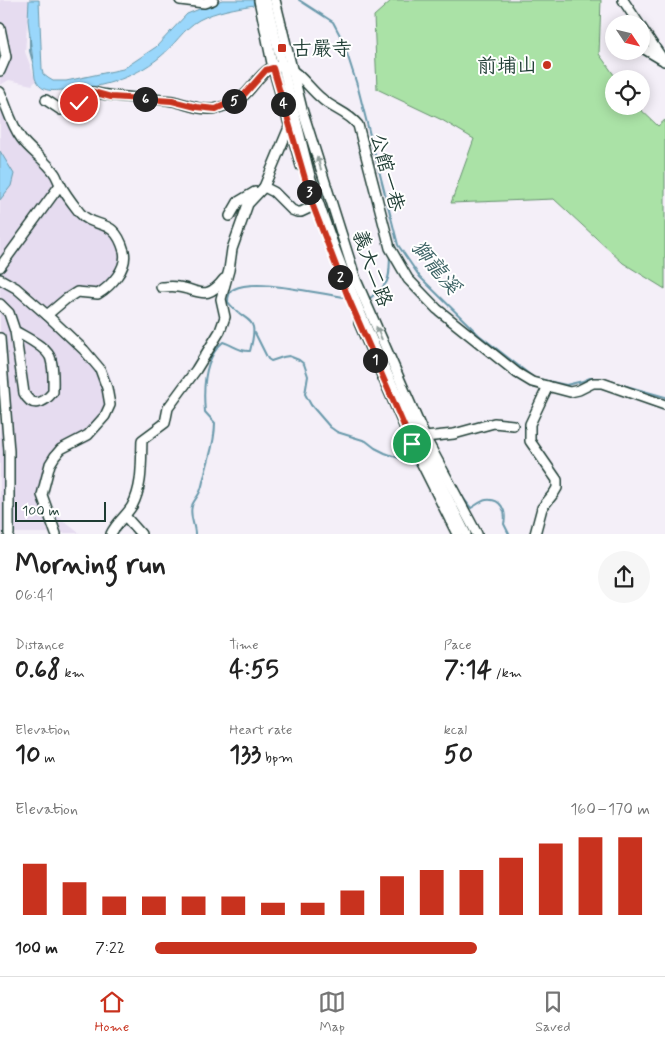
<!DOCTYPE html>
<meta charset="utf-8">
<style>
body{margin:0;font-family:Mynerve,"LXGW WenKai TC",sans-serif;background:#f6f6f6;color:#222;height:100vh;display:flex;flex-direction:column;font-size:19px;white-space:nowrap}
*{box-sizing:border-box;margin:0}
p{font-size:16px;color:#767676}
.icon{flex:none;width:28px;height:28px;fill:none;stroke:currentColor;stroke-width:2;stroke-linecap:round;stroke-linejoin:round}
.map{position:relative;height:534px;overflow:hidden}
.drawer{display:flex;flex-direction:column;background:#fff;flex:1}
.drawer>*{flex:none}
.needle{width:32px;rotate:125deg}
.fabs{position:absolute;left:605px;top:15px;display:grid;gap:10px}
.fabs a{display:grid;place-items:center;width:45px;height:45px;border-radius:50%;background:#fff;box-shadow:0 2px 12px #0003;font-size:25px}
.scale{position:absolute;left:15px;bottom:12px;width:91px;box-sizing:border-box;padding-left:5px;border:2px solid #1f3d34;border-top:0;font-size:14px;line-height:18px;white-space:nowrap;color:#1f3d34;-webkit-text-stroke:4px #fff;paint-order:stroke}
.pin{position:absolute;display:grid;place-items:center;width:42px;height:42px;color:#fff;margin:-21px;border:2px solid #fff;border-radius:50%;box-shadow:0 1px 5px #0007}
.km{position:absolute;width:25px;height:25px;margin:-12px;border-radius:50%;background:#222;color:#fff;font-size:14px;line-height:25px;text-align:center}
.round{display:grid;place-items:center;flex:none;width:52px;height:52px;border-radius:26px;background:#f6f6f6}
.overview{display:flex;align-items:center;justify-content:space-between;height:85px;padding:0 15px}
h1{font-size:28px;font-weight:700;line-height:38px}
.stats{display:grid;grid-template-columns:repeat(3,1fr);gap:8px;height:85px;padding:5px 15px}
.stats div{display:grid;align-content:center}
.stats b{font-size:25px;font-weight:700}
.stats small{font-size:14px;font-weight:400}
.stats p{font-size:14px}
.chart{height:140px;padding:10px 15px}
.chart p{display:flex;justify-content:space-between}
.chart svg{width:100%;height:90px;margin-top:5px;stroke:#c8321e;stroke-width:6}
ul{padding:0 15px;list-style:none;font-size:16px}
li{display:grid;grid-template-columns:80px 60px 1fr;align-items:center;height:38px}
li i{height:12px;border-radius:6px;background:#c8321e}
.tabs{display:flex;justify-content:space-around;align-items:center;height:70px;border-top:1px solid #e0e0e0;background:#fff;font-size:14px;color:#767676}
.tabs a{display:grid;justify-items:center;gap:2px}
.tabs .active{color:#c8321e}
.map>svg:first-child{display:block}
</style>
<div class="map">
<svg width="665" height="534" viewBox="0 0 665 534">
<rect width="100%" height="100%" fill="#f4eff8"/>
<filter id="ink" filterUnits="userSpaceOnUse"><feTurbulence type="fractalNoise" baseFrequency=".02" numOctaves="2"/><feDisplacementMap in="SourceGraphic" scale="10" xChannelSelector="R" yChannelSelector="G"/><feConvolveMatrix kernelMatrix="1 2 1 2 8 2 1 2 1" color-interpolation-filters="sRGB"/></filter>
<g filter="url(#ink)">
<g fill="#e6dcf0">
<polygon points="0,0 29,0 25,52 36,81 32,85 9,80 0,85"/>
<polygon points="0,95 21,136 52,164 80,205 90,216 112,224 119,232 128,250 129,262 125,272 112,290 104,295 74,297 59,307 56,313 58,322 102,362 109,373 114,390 115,403 113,411 90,442 66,451 56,461 50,479 48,497 55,514 79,533 0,533"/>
</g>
<polygon fill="#aae2a6" stroke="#64906d" points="392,0 601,0 599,54 617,79 614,79 614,106 637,106 658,126 665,120 665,289 623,263 554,199 451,203 474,139 442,120 377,89 374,16"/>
<g fill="#9ad7fb" stroke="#6999ab">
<path d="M 29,0 L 39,0 L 42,69 L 43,74 L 48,78 L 53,81 L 66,81 L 123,69 L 156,47 L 187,14 L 222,0 L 253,0 L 254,5 C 236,8 216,11 199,20 C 183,29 174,46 160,57 C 133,79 98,89 63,90 C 51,91 40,92 35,78 L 28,20 Z"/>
<polygon points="0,151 14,174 11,186 0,200"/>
</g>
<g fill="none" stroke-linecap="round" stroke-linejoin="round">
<g stroke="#6999ab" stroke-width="2">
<polyline points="299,0 333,22 343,41 358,88 398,245 420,277 479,335 534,378 566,385 583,381 590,378 598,378 665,397"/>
<polyline points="30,37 30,51 33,62"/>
<path d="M 369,299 C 391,281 389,282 390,255"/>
<polyline points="255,333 268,359 271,361 283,357 289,356 299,360 304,364 308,376 305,394 311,405 330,427 337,432 366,441 375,448 385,453 418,465"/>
<path d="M 451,477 L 464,499 L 471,508 C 475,506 481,501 486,500 C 501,498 507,511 504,524 L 509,534"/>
<path d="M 195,534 C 195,525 189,516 192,506 C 193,501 199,496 201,489 C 203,484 203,479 205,474 C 209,456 215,443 215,423 L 205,412 C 203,390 204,358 223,342 C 233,345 240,352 250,351 C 260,313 247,326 228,302 C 228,296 229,291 234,289 C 258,277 324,296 352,298"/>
</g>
<defs>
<g id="minor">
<polyline points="180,0 204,3 213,0"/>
<polyline points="259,0 273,68 301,166"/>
<path d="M 266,0 L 310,176 C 348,300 407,418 466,534"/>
<polyline points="275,0 302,109 356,280 425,437 477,534"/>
<polyline points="623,0 639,24"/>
<polyline points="641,27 664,61"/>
<polyline points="0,28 6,57 0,71"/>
<polyline points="641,47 661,59"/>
<path d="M 0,92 C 7,107 11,124 21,138 C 30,151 46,160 55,174 C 57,177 58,181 60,184 C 65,194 73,204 80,213 C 95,230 114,216 124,251 C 128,268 111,286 98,294 L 77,292 L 66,299 L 47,315 L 16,288 L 0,279"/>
<path d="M 46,100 L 61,110 L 79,103 L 93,92 C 119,99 146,97 173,101 C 187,104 203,112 218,108 C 225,106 236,102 242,97 C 257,86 265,57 290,69 C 300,74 312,91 321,98 C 332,109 348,112 358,125 L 390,248 L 408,279 L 437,309 L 517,373 L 532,382 L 570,392 L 579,390 L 593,383 L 602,383 L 665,405"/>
<polyline points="290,125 264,187 274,192 292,210 297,212 301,212 318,204"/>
<polyline points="230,216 238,202 255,192"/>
<polyline points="0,267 60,185"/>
<path d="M 161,287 C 167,287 172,286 178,287 C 200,290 206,302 224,279"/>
<path d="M 0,304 L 9,313 L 15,331 L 24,393 C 32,409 44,403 53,392 C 53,382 54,370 51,360 C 49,348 25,337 15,331"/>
<polyline points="47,315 84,350 100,369 107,388 110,405 105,416 88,435 61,449 55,456 50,464 42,495 56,534"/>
<polyline points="359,323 412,444 457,534"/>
<polyline points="0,338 9,451 9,534"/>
<polyline points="421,439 425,437 454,434 494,423 513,425"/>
<polyline points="125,516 141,534"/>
<path d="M 111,534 C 116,523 126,516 132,506 C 143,486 141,462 142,440 L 165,423 L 168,408 L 196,370 L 220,331 L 225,317 L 221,299 L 229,270 L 232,249 L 248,204 L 264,187"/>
<polyline points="535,534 542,508 554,493 557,488 557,480 530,441 530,424 548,386"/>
</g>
</defs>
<use href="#minor" stroke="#1f3d34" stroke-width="12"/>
<use href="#minor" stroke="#fff" stroke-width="9"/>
</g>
<defs><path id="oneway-solid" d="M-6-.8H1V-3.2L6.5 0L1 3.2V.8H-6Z" transform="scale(1.25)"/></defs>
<g fill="#8f9e9a">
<use href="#oneway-solid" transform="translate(319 163) rotate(-107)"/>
<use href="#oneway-solid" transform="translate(379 333) rotate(-114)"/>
</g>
</g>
<g fill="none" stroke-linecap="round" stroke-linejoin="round" filter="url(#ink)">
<defs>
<polyline id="route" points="79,103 93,92 111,97 172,101 196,107 216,109 243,96 266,70 273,68 313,206 348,297 412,444"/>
</defs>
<use href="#route" stroke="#fff" stroke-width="10"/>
<use href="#route" stroke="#c8321e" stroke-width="6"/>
</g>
<g fill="#c8321e" stroke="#fff" stroke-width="2">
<rect x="277" y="43" width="10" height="10" rx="2.5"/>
<circle cx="547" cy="65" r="5"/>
</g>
<g text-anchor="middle" stroke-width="4" stroke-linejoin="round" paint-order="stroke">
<g font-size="20" fill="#1f3d34" stroke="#fff" text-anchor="start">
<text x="292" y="55">古嚴寺</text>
<text x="537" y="72" text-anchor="end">前埔山</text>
</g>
<g font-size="20" fill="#1f3d34" stroke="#fff">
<text transform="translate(388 172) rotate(75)" y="7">公館一巷</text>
<text transform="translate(373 268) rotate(70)" y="7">義大二路</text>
</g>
<g font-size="21" font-style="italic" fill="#3e6466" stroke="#fff">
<text transform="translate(436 267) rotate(50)" y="7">獅龍溪</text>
</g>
</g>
</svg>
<div class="fabs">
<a><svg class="needle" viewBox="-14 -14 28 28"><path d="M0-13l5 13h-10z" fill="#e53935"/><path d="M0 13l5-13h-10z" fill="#767676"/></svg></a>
<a><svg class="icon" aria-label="locate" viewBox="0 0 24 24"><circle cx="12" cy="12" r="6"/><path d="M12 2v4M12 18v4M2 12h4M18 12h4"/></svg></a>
</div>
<div class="scale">100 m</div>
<div class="pin" style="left:412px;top:444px;background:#1e9e55"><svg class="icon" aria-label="arrive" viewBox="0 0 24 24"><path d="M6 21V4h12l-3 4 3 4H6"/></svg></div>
<div class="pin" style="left:79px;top:103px;background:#d93025"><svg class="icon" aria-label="check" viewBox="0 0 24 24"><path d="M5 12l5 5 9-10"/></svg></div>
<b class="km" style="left:375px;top:360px">1</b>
<b class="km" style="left:340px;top:277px">2</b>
<b class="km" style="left:309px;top:192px">3</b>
<b class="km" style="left:283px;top:104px">4</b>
<b class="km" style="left:234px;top:101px">5</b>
<b class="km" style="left:145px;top:99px">6</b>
</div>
<section class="drawer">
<div class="overview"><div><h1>Morning run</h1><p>06:41</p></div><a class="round"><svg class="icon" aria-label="share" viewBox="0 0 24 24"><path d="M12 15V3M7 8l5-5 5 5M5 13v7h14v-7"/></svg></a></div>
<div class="stats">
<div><p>Distance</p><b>0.68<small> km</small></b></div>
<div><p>Time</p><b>4:55</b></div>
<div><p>Pace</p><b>7:14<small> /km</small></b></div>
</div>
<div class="stats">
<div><p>Elevation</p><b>10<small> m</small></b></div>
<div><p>Heart rate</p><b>133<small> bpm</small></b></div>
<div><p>kcal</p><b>50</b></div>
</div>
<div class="chart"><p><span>Elevation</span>160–170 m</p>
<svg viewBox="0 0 160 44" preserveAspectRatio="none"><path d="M5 44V19M15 44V28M25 44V35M35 44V35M45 44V35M55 44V35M65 44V38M75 44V38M85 44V32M95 44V25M105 44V22M115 44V22M125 44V16M135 44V9M145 44V6M155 44V6"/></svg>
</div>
<ul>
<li><b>100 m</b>7:22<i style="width:65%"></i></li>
</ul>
</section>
<nav class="tabs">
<a class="active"><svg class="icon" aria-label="home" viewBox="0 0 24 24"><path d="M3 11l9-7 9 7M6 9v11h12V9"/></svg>Home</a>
<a><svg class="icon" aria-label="map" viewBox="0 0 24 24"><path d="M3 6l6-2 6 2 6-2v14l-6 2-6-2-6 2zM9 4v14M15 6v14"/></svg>Map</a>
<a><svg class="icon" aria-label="saved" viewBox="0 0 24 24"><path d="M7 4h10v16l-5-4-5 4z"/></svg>Saved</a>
</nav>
